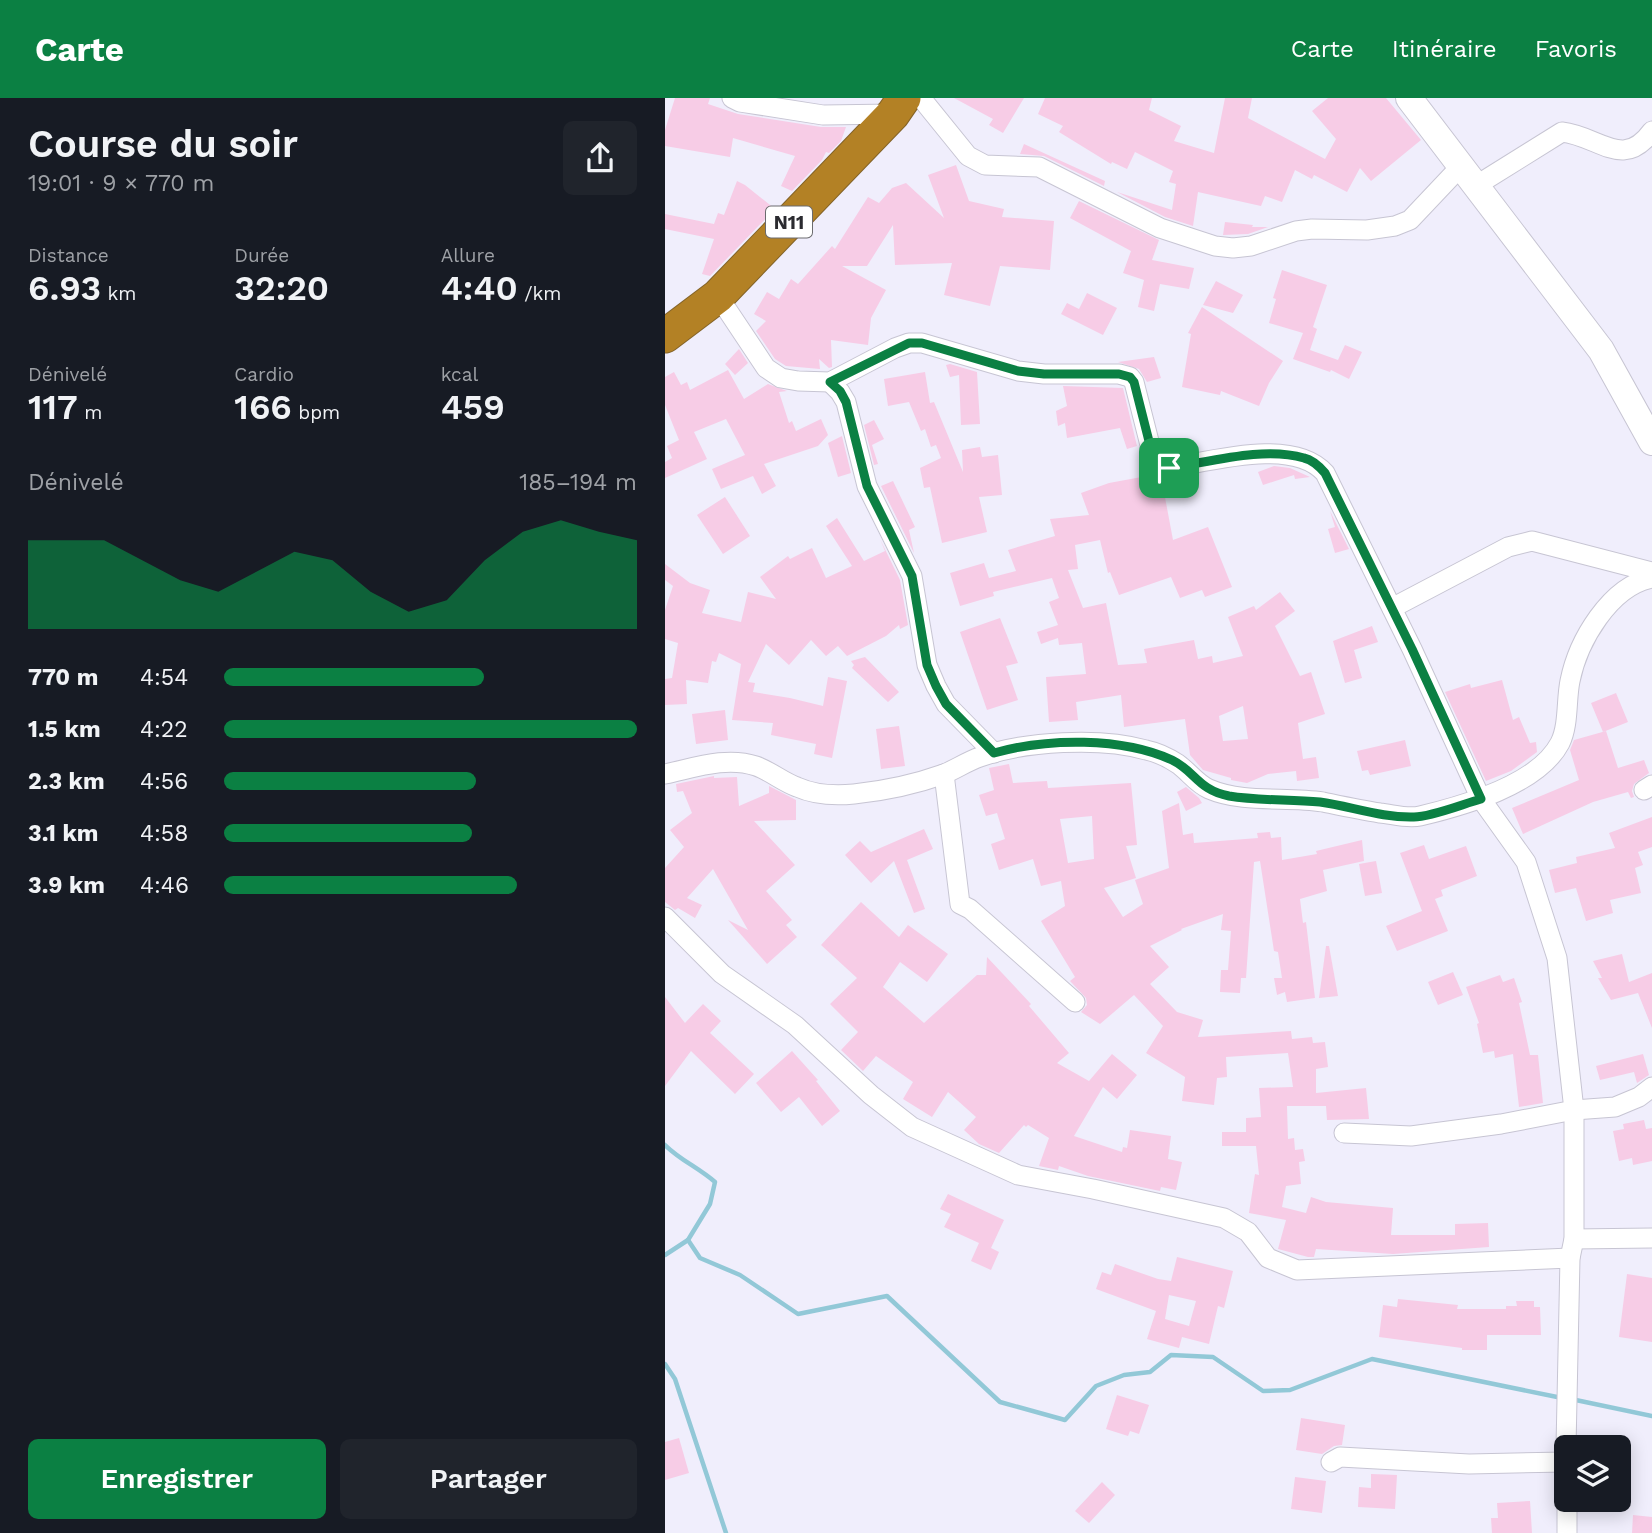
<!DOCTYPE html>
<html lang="fr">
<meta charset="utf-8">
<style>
body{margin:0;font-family:"Work Sans",sans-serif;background:#20242c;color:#f1f3f6;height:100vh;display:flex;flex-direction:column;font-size:26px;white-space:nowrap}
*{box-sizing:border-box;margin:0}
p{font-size:23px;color:#9ea1a6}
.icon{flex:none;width:38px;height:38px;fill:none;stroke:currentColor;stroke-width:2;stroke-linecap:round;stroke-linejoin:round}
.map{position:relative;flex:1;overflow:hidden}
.drawer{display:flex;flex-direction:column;background:#171b24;width:665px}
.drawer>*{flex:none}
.fabs{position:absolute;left:889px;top:1337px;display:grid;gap:14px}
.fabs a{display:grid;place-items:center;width:77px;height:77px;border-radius:10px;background:#171b24;box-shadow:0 4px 18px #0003;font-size:35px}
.pin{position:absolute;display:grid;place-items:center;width:60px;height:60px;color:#fff;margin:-30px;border-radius:14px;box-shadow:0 4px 10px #0006}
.round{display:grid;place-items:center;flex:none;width:74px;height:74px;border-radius:10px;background:#20242c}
.headline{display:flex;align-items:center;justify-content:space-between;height:119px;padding:0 28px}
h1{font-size:38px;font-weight:600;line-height:52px}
.stats{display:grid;grid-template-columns:repeat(3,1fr);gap:10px;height:119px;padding:7px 28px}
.stats div{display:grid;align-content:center}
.stats b{font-size:35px;font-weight:600}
.stats small{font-size:19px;font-weight:400}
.stats p{font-size:19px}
.chart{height:196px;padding:14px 28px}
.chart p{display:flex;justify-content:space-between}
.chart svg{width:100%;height:126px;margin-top:7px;fill:#0b8043;opacity:.7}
.cta{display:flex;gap:14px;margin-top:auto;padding:14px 28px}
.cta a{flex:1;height:80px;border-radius:10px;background:#0b8043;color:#fff;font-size:28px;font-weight:600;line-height:80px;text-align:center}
.cta a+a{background:#20242c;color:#f1f3f6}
ul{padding:0 28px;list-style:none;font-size:23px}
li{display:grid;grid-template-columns:112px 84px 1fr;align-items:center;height:52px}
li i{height:18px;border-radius:9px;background:#0b8043}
header{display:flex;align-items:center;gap:42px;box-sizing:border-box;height:98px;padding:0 35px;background:#0b8043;color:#fff}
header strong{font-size:33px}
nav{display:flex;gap:38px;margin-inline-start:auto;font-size:24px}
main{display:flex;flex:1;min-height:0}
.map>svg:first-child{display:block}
</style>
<header>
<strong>Carte</strong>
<nav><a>Carte</a><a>Itinéraire</a><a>Favoris</a></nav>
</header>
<main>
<section class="drawer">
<div class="headline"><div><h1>Course du soir</h1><p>19:01 · 9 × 770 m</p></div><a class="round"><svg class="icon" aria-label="share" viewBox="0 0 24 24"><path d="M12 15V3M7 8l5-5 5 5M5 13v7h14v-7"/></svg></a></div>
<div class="stats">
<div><p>Distance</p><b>6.93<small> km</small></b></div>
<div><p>Durée</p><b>32:20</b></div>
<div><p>Allure</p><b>4:40<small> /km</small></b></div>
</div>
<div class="stats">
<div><p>Dénivelé</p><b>117<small> m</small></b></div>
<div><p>Cardio</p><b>166<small> bpm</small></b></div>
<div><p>kcal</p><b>459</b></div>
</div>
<div class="chart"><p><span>Dénivelé</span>185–194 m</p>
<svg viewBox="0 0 160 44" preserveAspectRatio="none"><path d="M0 44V13L10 13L20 13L30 20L40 27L50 31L60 24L70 17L80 20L90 31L100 38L110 34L120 20L130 10L140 6L150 10L160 13V44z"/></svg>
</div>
<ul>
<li><b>770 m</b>4:54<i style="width:63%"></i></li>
<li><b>1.5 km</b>4:22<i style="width:100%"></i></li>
<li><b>2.3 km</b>4:56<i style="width:61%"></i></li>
<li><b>3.1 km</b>4:58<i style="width:60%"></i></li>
<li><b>3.9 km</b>4:46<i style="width:71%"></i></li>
</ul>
<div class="cta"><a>Enregistrer</a><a>Partager</a></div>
</section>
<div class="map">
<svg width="987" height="1435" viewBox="0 0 987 1435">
<rect width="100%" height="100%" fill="#f0eefc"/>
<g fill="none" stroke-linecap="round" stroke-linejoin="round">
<g stroke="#92c8d7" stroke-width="4.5">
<path d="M 0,1047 C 15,1062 34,1070 50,1084 L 45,1106 L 23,1142 L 35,1160 L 75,1177 L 133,1216 L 222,1198 L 335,1304 L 400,1322 L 431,1288 L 459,1277 L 485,1274 L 506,1257 L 548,1259 L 598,1293 L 625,1292 L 707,1261 L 897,1300"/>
<polyline points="0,1157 23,1142"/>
<polyline points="0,1266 10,1281 61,1435"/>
<polyline points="906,1301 987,1318"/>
</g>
</g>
<g fill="#f7cce6" fill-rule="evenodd">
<polygon points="10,0 45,0 43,6 73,16 156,29 181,29 176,43 164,55 161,54 157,62 127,93 116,88 130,58 68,40 65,59 0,48 0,32"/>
<polygon points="289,0 359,0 338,35 324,27 328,21"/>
<polygon points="380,0 487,0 484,12 516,28 509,43 549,55 560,0 587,0 583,20 660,61 671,41 647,13 663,0 721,0 756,42 706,83 695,70 682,94 649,77 647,81 630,72 617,104 600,98 596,108 533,94 528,128 500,119 452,94 507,112 511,86 504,84 508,73 470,54 462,71 447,64 446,66 394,34 398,28 373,16"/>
<polygon points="359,46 440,83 439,88 379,58 355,56"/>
<polygon points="291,67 304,103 339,111 337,119 389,123 385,172 335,168 325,208 279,197 287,165 230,167 228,127 202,168 177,168 221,192 206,220 203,247 166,242 167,269 164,270 154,261 155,271 121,268 110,261 91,233 101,223 89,216 102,194 114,201 126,181 133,186 167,148 170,151 203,99 214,105 227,90 241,85 279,120 263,77"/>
<polygon points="72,83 80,87 110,111 45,178 37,176 49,141 0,131 0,116 49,126 53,115 59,117"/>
<polygon points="414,103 494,142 487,162 529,170 524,191 495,186 489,213 473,209 479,182 458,175 466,153 405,120"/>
<polygon points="560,124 588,127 587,129 603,129 583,136 558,137"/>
<polygon points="617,172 662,187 648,229 652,231 645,252 673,262 680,247 697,254 684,281 666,272 665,274 628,261 638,235 604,225 611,201 608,200"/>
<polygon points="551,183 578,197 568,215 538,207"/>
<polygon points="422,195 452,210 438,237 396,216 402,205 414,211"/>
<polygon points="537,209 618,263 604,285 594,308 556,293 555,297 517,289 526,236 523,235"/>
<polygon points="74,251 83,265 70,277 60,266"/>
<polygon points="489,259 496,280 482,284 474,271 453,264"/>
<polygon points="285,266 312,274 315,326 296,327 294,277 285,279 281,267"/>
<polygon points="63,272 79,301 103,286 122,293 114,294 124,325 127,323 131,333 156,321 163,337 153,348 99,366 111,388 97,396 88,378 56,391 47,371 80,357 61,321 29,334 42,361 0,380 0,364 7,360 2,348 14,342 0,307 0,279 9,274 16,287 22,284 25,292"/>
<polygon points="260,274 265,305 269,304 298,374 297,352 315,349 317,359 333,357 337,397 314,399 322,434 277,445 265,389 259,390 255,370 276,360 271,347 266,349 260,331 256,333 244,304 223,308 219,281"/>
<polygon points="398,288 458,290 472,348 462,351 455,330 402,340 400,325 393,328 391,313 402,308"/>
<polygon points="209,322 219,341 207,347 213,366 209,367 199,327"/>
<polygon points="177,338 186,375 173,379 163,345"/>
<polygon points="609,368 625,370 645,379 630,381 629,377 598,387 593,374"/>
<path d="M 482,378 L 485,396 L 499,394 L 508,442 L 543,429 L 567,489 L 540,499 L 537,492 L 515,500 L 506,479 L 454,497 L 445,474 L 443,475 L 435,442 L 410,447 L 413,471 L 403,472 L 418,510 L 441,505 L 453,567 L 482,565 L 479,551 L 529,542 L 533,561 L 547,558 L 548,565 L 578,558 L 563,519 L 589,508 L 591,512 L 615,494 L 630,513 L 610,528 L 635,578 L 646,574 L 660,616 L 633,625 L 638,661 L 651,659 L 654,680 L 632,683 L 631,673 L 603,676 L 582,685 L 566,682 L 566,680 L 538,672 L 525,657 L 520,621 L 459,629 L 456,597 L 411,604 L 413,622 L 384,624 L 381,579 L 421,576 L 417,545 L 394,547 L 393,540 L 376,546 L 372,534 L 393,527 L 384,504 L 394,500 L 387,480 L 328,494 L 329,498 L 295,508 L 285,475 L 319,465 L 324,480 L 351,473 L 343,452 L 390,438 L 385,421 L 424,417 L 416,395 L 444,385 ZM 578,608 L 583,641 L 558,643 L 554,618 Z"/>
<polygon points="228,383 250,429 244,432 249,455 216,388"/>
<polygon points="60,399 85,438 58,456 32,417"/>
<polygon points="665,413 684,451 670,455 663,431 670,429"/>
<polygon points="172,420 199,463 220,453 215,441 235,482 243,527 235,531 234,527 221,538 182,558 173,548 161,558 146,542 124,567 101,546 83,584 90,585 88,594 125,600 158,608 163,579 182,583 167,660 149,656 151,646 106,637 108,625 67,622 76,566 54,555 51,564 47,563 43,585 21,582 22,606 0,607 0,581 7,580 13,545 0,541 0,512 8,488 0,482 0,466 25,485 45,492 37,515 76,524 83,494 111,501 95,479 123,458 125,461 147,450 161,480 187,468 161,428"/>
<polygon points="335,520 353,565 341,568 353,602 322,612 295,534"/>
<polygon points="707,528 713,544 689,552 697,580 680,585 668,543"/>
<polygon points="200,559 234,594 223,604 187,570 189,567 186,563"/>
<polygon points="837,582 848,622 854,619 865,645 871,644 872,654 846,673 821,683 780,594 805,586 806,590"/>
<polygon points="951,595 963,624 938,634 926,605"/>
<polygon points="60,612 63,642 31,646 27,616"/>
<polygon points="234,628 240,668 216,671 211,631"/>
<polygon points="941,633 953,670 979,662 984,675 969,686 967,693 969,699 966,700 963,694 928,704 858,736 847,710 914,682 905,652 909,642"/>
<polygon points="740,642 746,668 705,677 703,672 697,673 692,653"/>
<path d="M 344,666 L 348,685 L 382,683 L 383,690 L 466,685 L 472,747 L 461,748 L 471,780 L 439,790 L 458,819 L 478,806 L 470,782 L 504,770 L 497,713 L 514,705 L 518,737 L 528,735 L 529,745 L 593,740 L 592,735 L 605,734 L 606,740 L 616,739 L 617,762 L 652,756 L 651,753 L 697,742 L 699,763 L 658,772 L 662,793 L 635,801 L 638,825 L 641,824 L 650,900 L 622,904 L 620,894 L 612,897 L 609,880 L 617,880 L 613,854 L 609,853 L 595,763 L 589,764 L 581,880 L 576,880 L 575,895 L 555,894 L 556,872 L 563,872 L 566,833 L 556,832 L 558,816 L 516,831 L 517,832 L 485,848 L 504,869 L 485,886 L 512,914 L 538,922 L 533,939 L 626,933 L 627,941 L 647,939 L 648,945 L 660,944 L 663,969 L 651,971 L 651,995 L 701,990 L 704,1021 L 662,1022 L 661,1008 L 622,1008 L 623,1041 L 629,1040 L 630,1052 L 638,1051 L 640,1063 L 634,1064 L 636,1086 L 621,1088 L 617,1109 L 641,1115 L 646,1099 L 661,1104 L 728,1110 L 726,1137 L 790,1137 L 790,1126 L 823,1125 L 824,1149 L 728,1156 L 651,1151 L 649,1159 L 643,1159 L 613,1151 L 621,1122 L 584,1115 L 590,1076 L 594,1077 L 591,1048 L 557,1048 L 557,1034 L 581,1034 L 581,1020 L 596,1019 L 594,990 L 628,989 L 623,955 L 561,959 L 562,979 L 552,980 L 549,1007 L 517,1003 L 520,979 L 481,955 L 498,928 L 469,897 L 435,926 L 416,914 L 422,907 L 421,900 L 405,883 L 410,879 L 376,823 L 400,808 L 396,783 L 376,788 L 368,761 L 334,772 L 326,746 L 340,741 L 332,715 L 321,718 L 314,697 L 329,692 L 324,670 ZM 427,718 L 429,761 L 403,765 L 395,721 Z"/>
<polygon points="49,678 49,680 72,679 74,708 104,695 104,688 131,702 131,722 89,723 130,767 101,793 127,822 121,827 132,839 102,866 63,822 83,832 48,771 22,800 37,807 30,820 13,810 10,812 0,804 0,770 19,749 5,732 27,715 18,693 12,694 11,686"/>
<polygon points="521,689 534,700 537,705 521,713 512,694"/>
<polygon points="987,719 987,749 973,754 978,767 970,770 976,795 945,802 948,815 921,823 911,790 890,795 884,772 912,765 911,759 950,750 944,735"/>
<polygon points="259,731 268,751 242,762 260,811 249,815 229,763 206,785 180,757 195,743 206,754"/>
<polygon points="759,747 764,761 801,748 812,778 776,792 778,798 770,801 783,833 732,853 721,828 757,813 735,755"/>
<polygon points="711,763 717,795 700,798 694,766"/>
<polygon points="196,804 234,839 243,827 283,856 262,884 235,864 218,889 259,925 312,877 321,877 322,859 366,906 364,908 404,955 392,965 424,983 447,956 472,977 452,1001 438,989 409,1038 457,1054 458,1049 462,1050 465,1032 506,1038 503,1061 517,1064 511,1092 496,1089 495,1093 423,1078 394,1068 393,1072 374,1068 384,1040 363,1027 361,1029 359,1027 334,1055 314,1046 299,1032 311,1019 283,994 267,1019 238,1001 248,984 211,958 198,973 176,952 193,934 165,906 192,880 156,847"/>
<polygon points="661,848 664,848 673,898 654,900"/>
<polygon points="957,856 964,884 987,875 987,930 973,895 946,902 933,880 937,880 928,863"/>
<polygon points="788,874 798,897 773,907 763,884"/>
<polygon points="835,877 838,884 849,880 857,904 854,905 865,957 873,957 878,1005 854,1009 848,956 830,960 829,953 818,955 812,926 814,925 801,889"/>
<polygon points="0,899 20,925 38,906 56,923 45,935 89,976 70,996 26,953 0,988"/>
<polygon points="127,953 153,982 151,983 175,1013 157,1028 134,999 116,1014 91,985"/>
<polygon points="978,956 984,977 972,985 969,974 935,982 931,968"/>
<polygon points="979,1022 981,1031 987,1030 987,1063 968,1067 967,1060 954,1063 948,1033 959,1031 958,1026"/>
<polygon points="283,1096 339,1122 326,1150 334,1154 326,1172 306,1163 314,1145 279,1129 286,1116 275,1111"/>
<path d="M 512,1159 L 568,1173 L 559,1210 L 553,1208 L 544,1246 L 517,1239 L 514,1250 L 482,1241 L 491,1213 L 431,1191 L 437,1174 L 446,1177 L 450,1166 L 493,1181 L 506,1183 ZM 504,1197 L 531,1203 L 524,1228 L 500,1221 Z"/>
<polygon points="962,1176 987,1180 987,1244 954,1239"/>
<polygon points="733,1201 793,1207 792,1211 841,1211 841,1208 852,1208 851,1203 869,1203 869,1209 875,1209 876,1237 822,1237 822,1252 797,1252 797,1250 714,1239 718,1207 732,1209"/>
<polygon points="452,1297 484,1307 474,1336 465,1333 463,1338 441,1331"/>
<polygon points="636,1320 680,1327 677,1347 669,1348 657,1356 631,1352"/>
<polygon points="14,1340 24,1375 0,1382 0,1344"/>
<polygon points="706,1376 732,1377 730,1411 693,1409 694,1389 706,1390"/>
<polygon points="630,1379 661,1383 657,1415 626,1411"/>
<polygon points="437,1384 450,1397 424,1425 410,1413"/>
<polygon points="865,1403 867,1435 827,1435 826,1420 833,1420 832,1405"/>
<polygon points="968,1417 987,1419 987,1435 967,1435"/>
</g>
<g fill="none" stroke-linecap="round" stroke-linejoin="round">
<defs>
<g id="street">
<polyline points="67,0 75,4 158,17 228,16"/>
<polyline points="256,0 303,58 320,67 374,69 495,130 550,148 568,150 586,148 631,133 647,131 702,132 730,128 745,122 797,67"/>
<path d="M 812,87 L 897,34 C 934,38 958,73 987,33"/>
<path d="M 53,198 L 101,270 L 116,280 L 133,283 L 165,284 L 230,250 L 244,245 L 257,245 L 353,273 L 379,276 L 454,276 L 465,279 L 469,284 L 488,359 L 495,368 L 504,370 C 547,363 628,339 660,375 L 747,551 L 816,701 L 861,764 L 892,860 L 909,1012 L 909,1141 L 905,1160 L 901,1349"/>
<polyline points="165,284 175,294 181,304 202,388 247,478 262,567 271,588 281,606 329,655"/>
<polyline points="727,510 843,449 867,443 987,474"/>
<path d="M 0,676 C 29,670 61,658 91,668 C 105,673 118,684 132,689 C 150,697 169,698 189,696 C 218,693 251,686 279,676 C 291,671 303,663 315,659 C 360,643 436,639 481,652 C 491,654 504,660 513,666 C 523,673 532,686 544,691 C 579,706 621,698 658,704 C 677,708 695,712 715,715 C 727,716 742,721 755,718 C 797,708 873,687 895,645 C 904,627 901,602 905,583 C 913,543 945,488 987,480"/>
<polyline points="279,676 295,806 305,811 410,904"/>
<polyline points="979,692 987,687"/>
<polyline points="0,819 57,876 130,927 206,997 247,1029 353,1077 428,1091 559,1120 583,1134 603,1160 632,1172 905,1160"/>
<polyline points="679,1035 746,1038 836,1026 909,1012 950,1009 974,999 987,989"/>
<polyline points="909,1141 987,1140"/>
<polyline points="666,1364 675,1359 804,1366 901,1364"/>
<polyline points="902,1402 902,1435"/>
</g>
<polyline id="secondary" points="744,0 936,252 987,344"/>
<polyline id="highway" points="0,238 53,198 228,16 239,0"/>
</defs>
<use href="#street" stroke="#c7c5d3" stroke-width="21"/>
<use href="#secondary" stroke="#c7c5d3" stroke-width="28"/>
<use href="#highway" stroke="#836329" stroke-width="35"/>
<use href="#street" stroke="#fff" stroke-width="19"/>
<use href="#secondary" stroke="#fff" stroke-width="26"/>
<use href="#highway" stroke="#b38125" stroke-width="33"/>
</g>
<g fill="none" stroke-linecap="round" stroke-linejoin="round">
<defs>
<path id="route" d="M 244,245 L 257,245 L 353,273 L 379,276 L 454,276 L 465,279 L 469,284 L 488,359 L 495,368 L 504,370 C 545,364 599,348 639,360 C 648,362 654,368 660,375 L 747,551 L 816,701 C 798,706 766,719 749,719 C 717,720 685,708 655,704 C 625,701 594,703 564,698 C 533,692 530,673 507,662 C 457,639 382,640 329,655 L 281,606 L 271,588 L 262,567 L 247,478 L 202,388 L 181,304 L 175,293 L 165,284 Z"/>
</defs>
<use href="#route" stroke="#fff" stroke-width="14"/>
<use href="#route" stroke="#0b8043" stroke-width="9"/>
</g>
<g text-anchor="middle" stroke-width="5" stroke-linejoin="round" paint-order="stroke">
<rect fill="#fff" stroke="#6b6b6e" stroke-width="2" x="101" y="108.5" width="46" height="31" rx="5"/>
<g font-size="19" font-weight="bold" fill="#2b2b30">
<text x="124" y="131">N11</text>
</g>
</g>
</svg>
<div class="fabs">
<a><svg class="icon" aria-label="layers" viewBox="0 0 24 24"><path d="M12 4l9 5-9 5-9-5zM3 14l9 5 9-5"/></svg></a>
</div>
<div class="pin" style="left:504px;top:370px;background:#1e9e55"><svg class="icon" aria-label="arrive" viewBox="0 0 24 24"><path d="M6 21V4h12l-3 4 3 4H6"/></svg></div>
</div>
</main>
